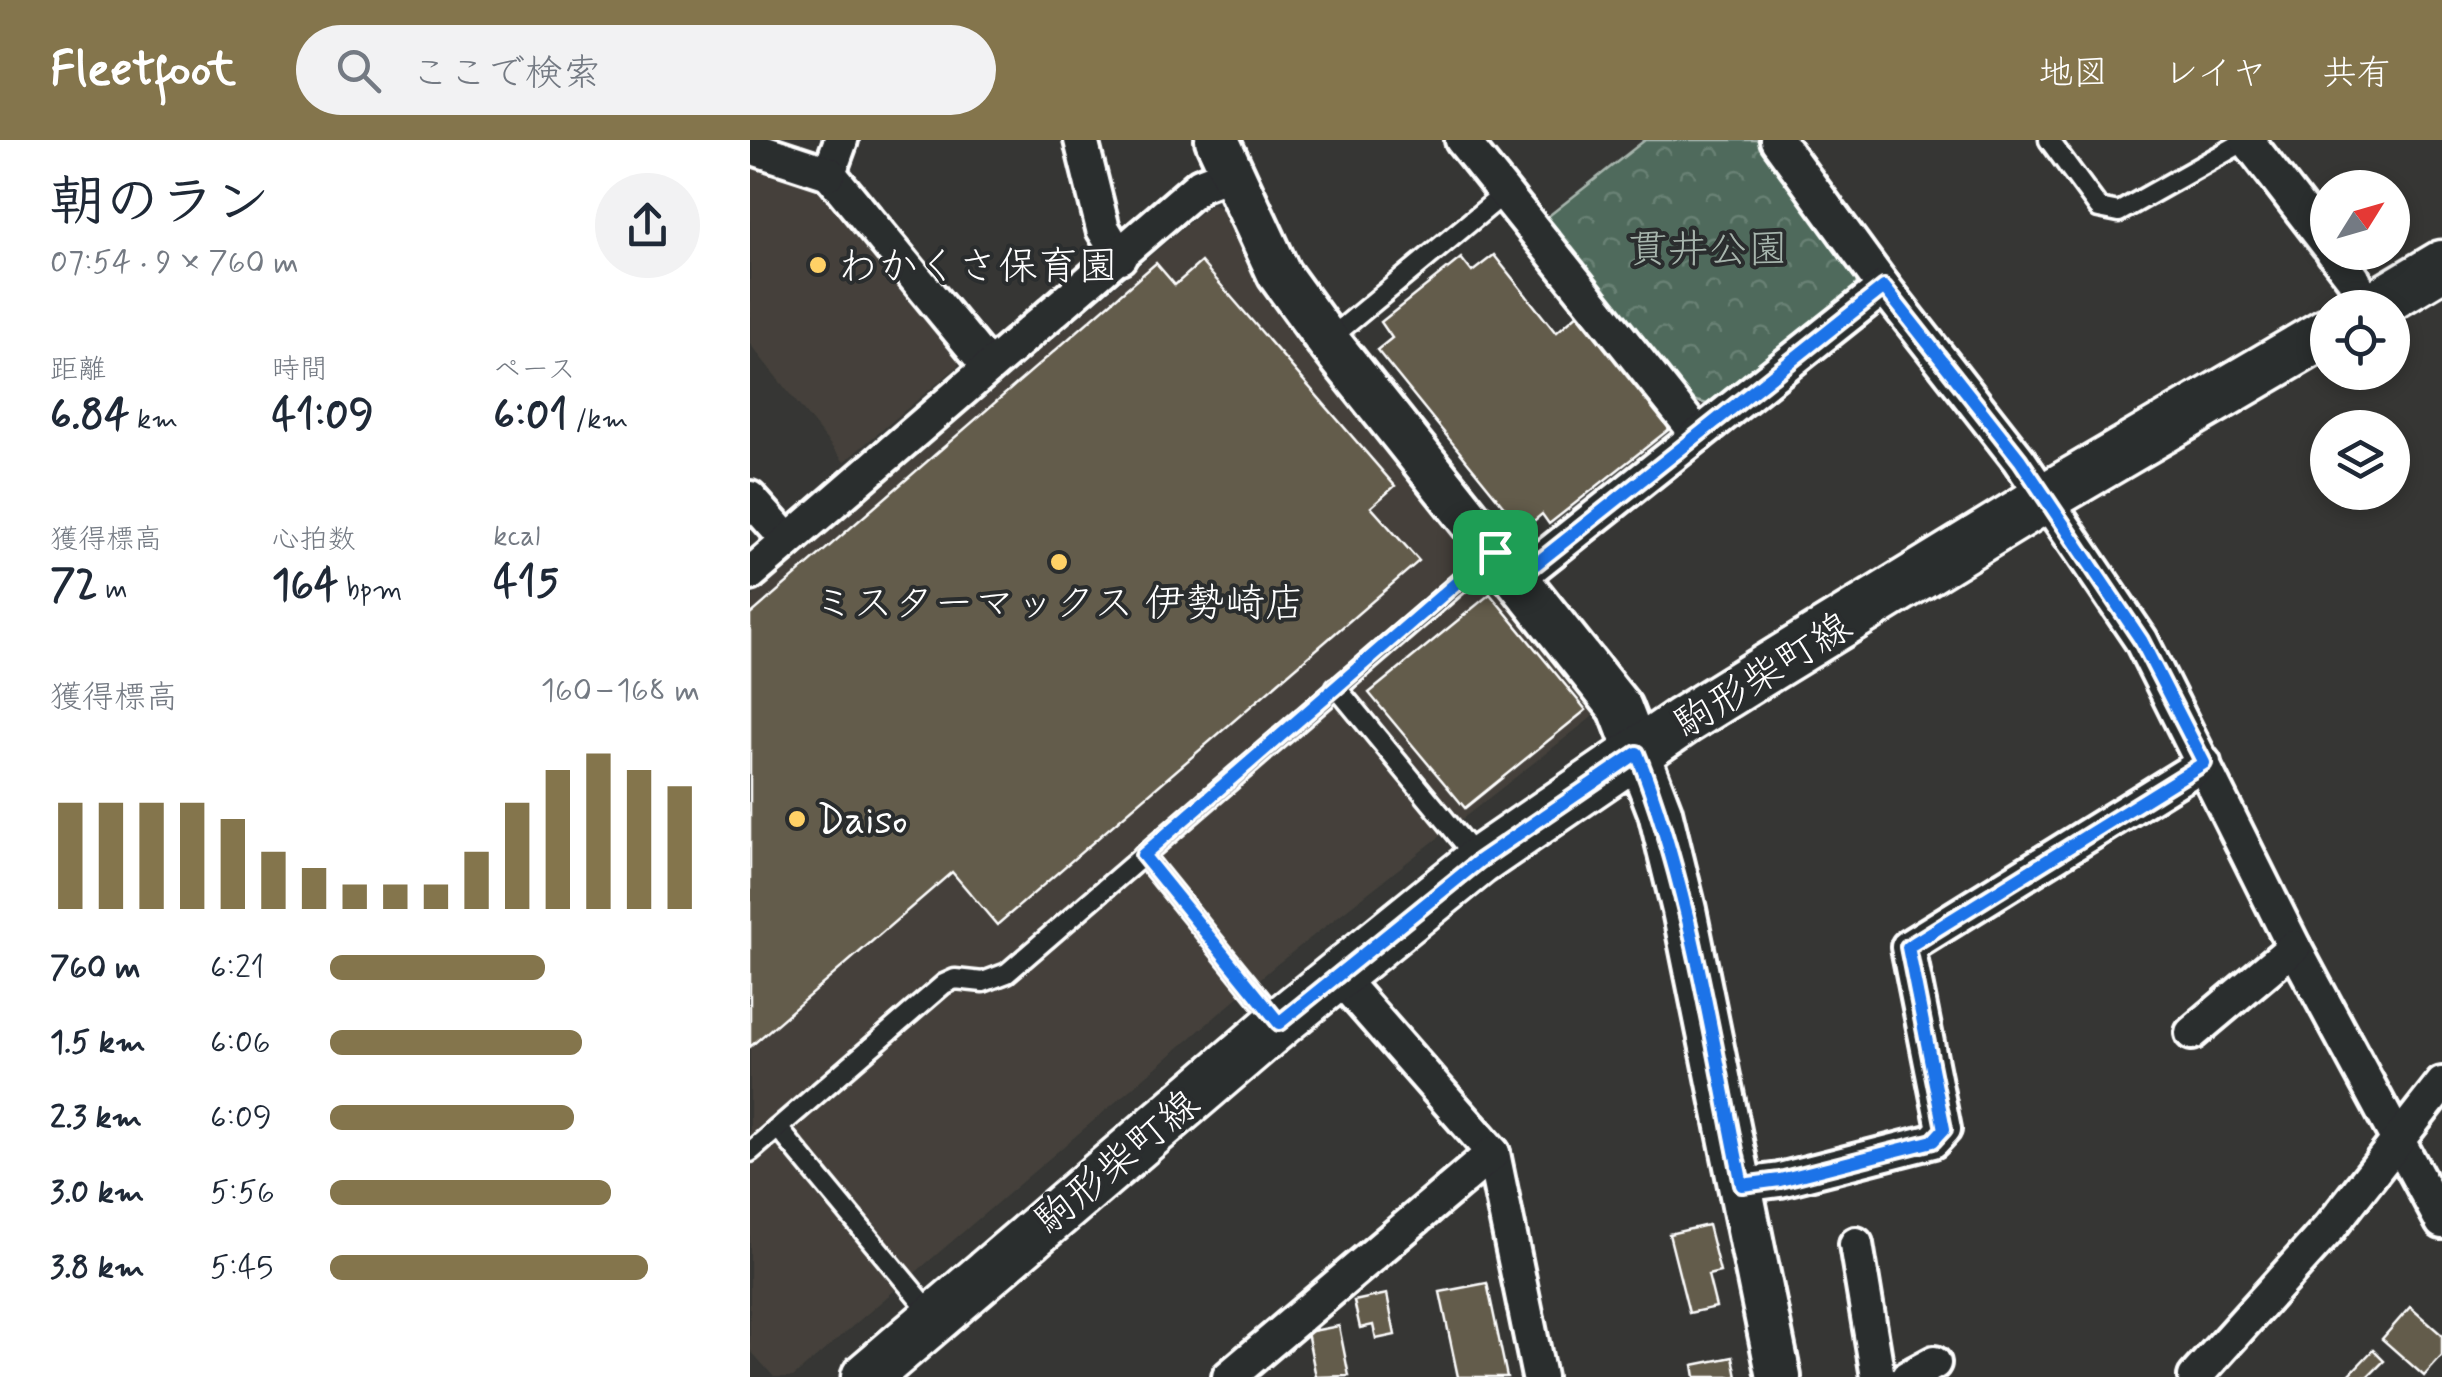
<!DOCTYPE html>
<html lang="ja">
<meta charset="utf-8">
<style>
body{margin:0;font-family:Mynerve,"Klee One",sans-serif;background:#f2f2f3;color:#1f2937;height:100vh;display:flex;flex-direction:column;font-size:38px;white-space:nowrap}
*{box-sizing:border-box;margin:0}
p{font-size:32px;color:#747a83}
.icon{flex:none;width:55px;height:55px;fill:none;stroke:currentColor;stroke-width:2;stroke-linecap:round;stroke-linejoin:round}
.map{position:relative;flex:1;overflow:hidden}
.side{display:flex;flex-direction:column;background:#fff;width:750px}
.side>*{flex:none}
.needle{width:65px;rotate:53deg}
.controls{position:absolute;left:1560px;top:30px;display:grid;gap:20px}
.controls a{display:grid;place-items:center;width:100px;height:100px;border-radius:50%;background:#fff;box-shadow:0 5px 15px #0003;font-size:50px}
.pin{position:absolute;display:grid;place-items:center;width:85px;height:85px;color:#fff;margin:-42px;border-radius:20px;box-shadow:0 5px 15px #0006}
.round{display:grid;place-items:center;flex:none;width:105px;height:105px;border-radius:52px;background:#f2f2f3}
.summary{display:flex;align-items:center;justify-content:space-between;height:170px;padding:0 50px}
h1{font-size:55px;font-weight:700;line-height:75px}
.stats{display:grid;grid-template-columns:repeat(3,1fr);gap:15px;height:170px;padding:10px 50px}
.stats div{display:grid;align-content:center}
.stats b{font-size:42px;font-weight:700}
.stats small{font-size:28px;font-weight:400}
.stats p{font-size:28px}
.chart{height:280px;padding:20px 50px}
.chart p{display:flex;justify-content:space-between}
.chart svg{width:100%;height:180px;margin-top:10px;stroke:#84754c;stroke-width:6}
ul{padding:0 50px;list-style:none;font-size:32px}
li{display:grid;grid-template-columns:160px 120px 1fr;align-items:center;height:75px}
li i{height:25px;border-radius:12px;background:#84754c}
header{display:flex;align-items:center;gap:60px;box-sizing:border-box;height:140px;padding:0 50px;background:#84754c;color:#fff}
header strong{font-size:48px}
nav{display:flex;gap:55px;margin-inline-start:auto;font-size:35px}
.search{width:700px;height:90px;background:#f2f2f3;display:flex;align-items:center;gap:25px;box-sizing:border-box;padding:0 35px;border-radius:55px;color:#747a83;font-size:38px}
main{display:flex;flex:1;min-height:0}
.map>svg:first-child{display:block}
</style>
<header>
<strong>Fleetfoot</strong>
<div class="search"><svg class="icon" aria-label="search" viewBox="0 0 24 24"><circle cx="10" cy="10" r="6"/><path d="M15 15l6 6"/></svg>ここで検索</div>
<nav><a>地図</a><a>レイヤ</a><a>共有</a></nav>
</header>
<main>
<section class="side">
<div class="summary"><div><h1>朝のラン</h1><p>07:54 · 9 × 760 m</p></div><a class="round"><svg class="icon" aria-label="share" viewBox="0 0 24 24"><path d="M12 15V3M7 8l5-5 5 5M5 13v7h14v-7"/></svg></a></div>
<div class="stats">
<div><p>距離</p><b>6.84<small> km</small></b></div>
<div><p>時間</p><b>41:09</b></div>
<div><p>ペース</p><b>6:01<small> /km</small></b></div>
</div>
<div class="stats">
<div><p>獲得標高</p><b>72<small> m</small></b></div>
<div><p>心拍数</p><b>164<small> bpm</small></b></div>
<div><p>kcal</p><b>415</b></div>
</div>
<div class="chart"><p><span>獲得標高</span>160–168 m</p>
<svg viewBox="0 0 160 44" preserveAspectRatio="none"><path d="M5 44V18M15 44V18M25 44V18M35 44V18M45 44V22M55 44V30M65 44V34M75 44V38M85 44V38M95 44V38M105 44V30M115 44V18M125 44V10M135 44V6M145 44V10M155 44V14"/></svg>
</div>
<ul>
<li><b>760 m</b>6:21<i style="width:58%"></i></li>
<li><b>1.5 km</b>6:06<i style="width:68%"></i></li>
<li><b>2.3 km</b>6:09<i style="width:66%"></i></li>
<li><b>3.0 km</b>5:56<i style="width:76%"></i></li>
<li><b>3.8 km</b>5:45<i style="width:86%"></i></li>
</ul>
</section>
<div class="map">
<svg width="1692" height="1237" viewBox="0 0 1692 1237">
<defs>
<pattern id="park-crowns" width="20" height="18" patternUnits="userSpaceOnUse" patternTransform="scale(2.5)"><rect width="20" height="18" fill="#4f6b5b"/><path d="M2 6a3 3 0 1 1 6 0M12 15a3 3 0 1 1 6 0" fill="none" stroke="#698174"/></pattern>
</defs>
<rect width="100%" height="100%" fill="#363634"/>
<filter id="ink" filterUnits="userSpaceOnUse"><feTurbulence type="fractalNoise" baseFrequency=".01" numOctaves="2"/><feDisplacementMap in="SourceGraphic" scale="20" xChannelSelector="R" yChannelSelector="G"/><feConvolveMatrix kernelMatrix="1 2 1 2 8 2 1 2 1" color-interpolation-filters="sRGB"/></filter>
<g filter="url(#ink)">
<g fill="#44413b">
<polygon points="0,21 68,46 211,212 208,226 94,322 0,204"/>
<polygon points="462,63 476,71 518,152 716,409 846,565 842,577 526,825 43,1237 24,1237 0,1210 0,459"/>
</g>
<polygon fill="url(#park-crowns)" stroke="#a7b5ad" stroke-width="2.5" points="895,0 1010,0 1110,132 1105,147 957,264 943,260 796,78"/>
<g fill="#645c4c" stroke="#fff" stroke-width="2.5">
<polygon points="744,115 806,193 830,172 922,287 799,384 792,374 773,390 627,210 642,198 631,182 711,118 722,132"/>
<polygon points="451,122 645,346 621,367 669,421 247,785 202,732 0,907 0,475 406,123 425,145"/>
<polygon points="740,454 836,570 715,668 619,553"/>
<polygon points="958,1085 970,1132 958,1135 966,1167 939,1173 919,1094"/>
<polygon points="737,1143 757,1237 708,1237 690,1152"/>
<polygon points="637,1154 645,1195 626,1199 623,1185 610,1188 604,1161"/>
<polygon points="1660,1167 1692,1195 1692,1216 1674,1236 1632,1199"/>
<polygon points="589,1186 599,1236 566,1237 557,1192"/>
<polygon points="1623,1210 1634,1221 1618,1237 1601,1237 1599,1235"/>
<polygon points="983,1217 987,1237 945,1237 943,1225"/>
</g>
<g fill="none" stroke-linecap="round" stroke-linejoin="round">
<defs>
<g id="service">
<polyline points="1299,0 1349,68 1369,72 1497,0"/>
<polyline points="578,200 755,53"/>
<polyline points="586,547 729,721"/>
<polyline points="393,715 528,882"/>
<polyline points="28,988 183,1175"/>
<polyline points="0,1012 194,844 205,839 233,842 257,833 745,412"/>
</g>
<g id="minor">
<polyline points="91,0 79,33 238,226"/>
<polyline points="331,0 353,89 370,117"/>
<polyline points="712,0 948,295"/>
<polyline points="1027,0 1134,147 1269,320 1391,500 1544,807 1692,1082"/>
<polyline points="1497,0 1578,105"/>
<polyline points="0,7 79,33"/>
<polyline points="1583,112 1603,138 1618,168"/>
<polyline points="0,358 38,401"/>
<polyline points="0,434 450,45 481,33"/>
<polyline points="767,439 1134,147"/>
<polyline points="588,836 743,1013 789,1237"/>
<polyline points="1442,893 1544,807"/>
<polyline points="992,1045 1030,1040 1183,1001 1194,989 1158,807 1454,623"/>
<polyline points="1106,1104 1128,1237"/>
<polyline points="479,1237 743,1013"/>
<polyline points="1158,1237 1184,1223"/>
<polyline points="1445,1237 1581,1086 1692,944"/>
</g>
<polyline id="tertiary" points="467,0 529,134 577,200 870,568 910,672 934,770 1029,1237"/>
<g id="secondary">
<polyline points="1620,168 1692,125"/>
<polyline points="116,1237 529,883 729,721 933,581 1018,528 1295,358 1578,192"/>
</g>
</defs>
<use href="#service" stroke="#fff" stroke-width="25"/>
<use href="#minor" stroke="#fff" stroke-width="40"/>
<use href="#tertiary" stroke="#fff" stroke-width="50"/>
<use href="#secondary" stroke="#fff" stroke-width="55"/>
<use href="#service" stroke="#2a2d2e" stroke-width="18"/>
<use href="#minor" stroke="#2a2d2e" stroke-width="32"/>
<use href="#tertiary" stroke="#2a2d2e" stroke-width="42"/>
<use href="#secondary" stroke="#2a2d2e" stroke-width="48"/>
</g>
</g>
<g fill="none" stroke-linecap="round" stroke-linejoin="round" filter="url(#ink)">
<defs>
<path id="route" d="M 1134,147 L 1270,320 L 1391,500 L 1454,623 L 1158,807 L 1194,989 L 1183,1001 L 1030,1040 L 992,1045 C 962,901 941,750 887,613 L 729,721 L 529,883 L 393,715 L 720,431 L 745,412 L 767,439 Z"/>
</defs>
<use href="#route" stroke="#fff" stroke-width="20"/>
<use href="#route" stroke="#1a73e8" stroke-width="12"/>
</g>
<g fill="#ffd166" stroke="#2a2d2e" stroke-width="4">
<circle cx="68" cy="125" r="10"/>
<circle cx="309" cy="422" r="10"/>
<circle cx="47" cy="679" r="10"/>
</g>
<g text-anchor="middle" stroke-width="8" stroke-linejoin="round" paint-order="stroke">
<g font-size="40" fill="#a7b5ad" stroke="#2a2d2e">
<text x="958" y="122">貫井公園</text>
</g>
<g font-size="40" fill="#fff" stroke="#2a2d2e" text-anchor="start">
<text x="88" y="139">わかくさ保育園</text>
<text x="309" y="476" text-anchor="middle">ミスターマックス 伊勢崎店</text>
<text x="67" y="693">Daiso</text>
</g>
<g font-size="40" fill="#fff" stroke="#2a2d2e">
<text transform="translate(1012 534) rotate(-32)" y="14">駒形柴町線</text>
<text transform="translate(366 1021) rotate(-40)" y="14">駒形柴町線</text>
</g>
</g>
</svg>
<div class="controls">
<a><svg class="needle" viewBox="-14 -14 28 28"><path d="M0-13l5 13h-10z" fill="#e53935"/><path d="M0 13l5-13h-10z" fill="#747a83"/></svg></a>
<a><svg class="icon" aria-label="locate" viewBox="0 0 24 24"><circle cx="12" cy="12" r="6"/><path d="M12 2v4M12 18v4M2 12h4M18 12h4"/></svg></a>
<a><svg class="icon" aria-label="layers" viewBox="0 0 24 24"><path d="M12 4l9 5-9 5-9-5zM3 14l9 5 9-5"/></svg></a>
</div>
<div class="pin" style="left:745px;top:412px;background:#1e9e55"><svg class="icon" aria-label="arrive" viewBox="0 0 24 24"><path d="M6 21V4h12l-3 4 3 4H6"/></svg></div>
</div>
</main>
